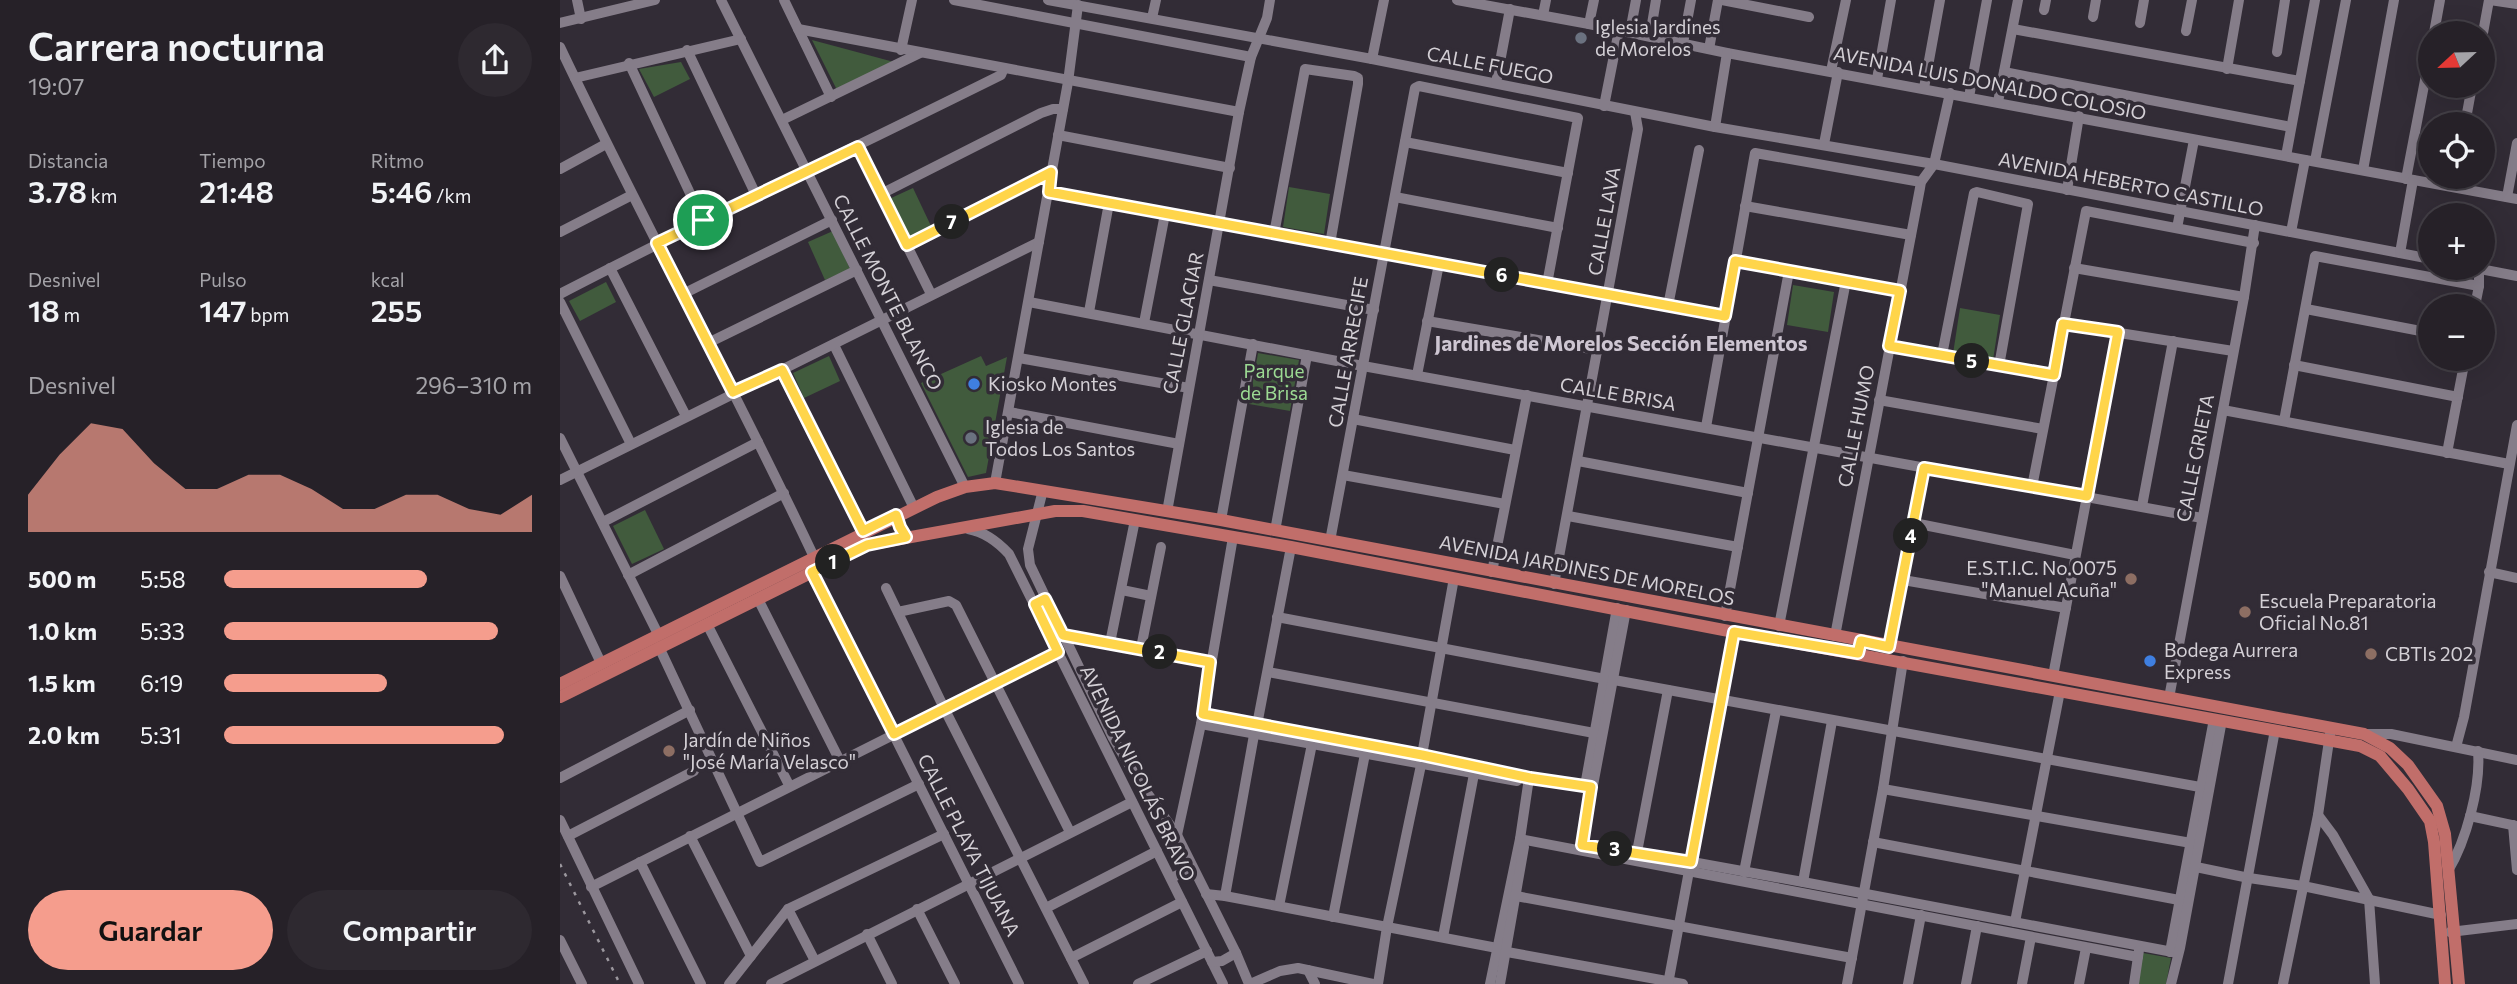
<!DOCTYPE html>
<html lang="es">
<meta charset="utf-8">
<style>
body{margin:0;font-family:Commissioner,sans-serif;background:#2e2930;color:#f1f3f6;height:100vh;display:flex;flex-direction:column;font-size:26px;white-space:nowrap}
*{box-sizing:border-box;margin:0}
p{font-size:23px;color:#a4a3a8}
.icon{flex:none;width:38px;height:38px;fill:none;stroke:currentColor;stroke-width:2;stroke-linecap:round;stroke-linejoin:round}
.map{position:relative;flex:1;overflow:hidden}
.drawer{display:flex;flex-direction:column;background:#262128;width:560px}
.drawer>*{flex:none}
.needle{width:46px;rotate:248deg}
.buttons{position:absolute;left:1858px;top:21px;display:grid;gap:14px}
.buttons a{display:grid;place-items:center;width:77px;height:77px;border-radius:50%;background:#262128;box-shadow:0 7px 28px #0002,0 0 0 2px #423e45;font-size:35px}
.pin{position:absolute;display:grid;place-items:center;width:60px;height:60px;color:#fff;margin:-30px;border:4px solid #fff;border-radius:50%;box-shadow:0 2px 7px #0007}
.km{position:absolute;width:35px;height:35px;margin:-18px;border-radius:50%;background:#222;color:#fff;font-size:19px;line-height:35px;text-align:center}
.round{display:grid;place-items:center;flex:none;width:74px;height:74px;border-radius:37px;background:#2e2930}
.head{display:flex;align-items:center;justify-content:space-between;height:119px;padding:0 28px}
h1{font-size:38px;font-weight:600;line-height:52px}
.stats{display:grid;grid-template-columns:repeat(3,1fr);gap:10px;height:119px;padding:7px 28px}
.stats div{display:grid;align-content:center}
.stats b{font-size:30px;font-weight:600}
.stats small{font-size:19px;font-weight:400}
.stats p{font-size:19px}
.chart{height:196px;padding:14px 28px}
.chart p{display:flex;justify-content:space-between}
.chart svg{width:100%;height:126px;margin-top:7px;fill:#f59d8d;opacity:.7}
.button{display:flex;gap:14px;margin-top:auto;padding:14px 28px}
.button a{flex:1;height:80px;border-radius:42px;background:#f59d8d;color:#111;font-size:28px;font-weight:600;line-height:80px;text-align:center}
.button a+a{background:#2e2930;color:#f1f3f6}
ul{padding:0 28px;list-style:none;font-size:23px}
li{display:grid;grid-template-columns:112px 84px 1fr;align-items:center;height:52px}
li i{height:18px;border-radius:9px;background:#f59d8d}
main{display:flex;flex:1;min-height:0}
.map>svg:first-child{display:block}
</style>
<main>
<section class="drawer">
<div class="head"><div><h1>Carrera nocturna</h1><p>19:07</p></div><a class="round"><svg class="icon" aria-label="share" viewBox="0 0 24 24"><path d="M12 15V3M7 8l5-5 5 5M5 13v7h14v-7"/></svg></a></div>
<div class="stats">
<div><p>Distancia</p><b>3.78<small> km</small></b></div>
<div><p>Tiempo</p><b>21:48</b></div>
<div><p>Ritmo</p><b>5:46<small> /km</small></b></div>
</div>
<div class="stats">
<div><p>Desnivel</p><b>18<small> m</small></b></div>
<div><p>Pulso</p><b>147<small> bpm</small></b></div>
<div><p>kcal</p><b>255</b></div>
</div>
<div class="chart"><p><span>Desnivel</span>296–310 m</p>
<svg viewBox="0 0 160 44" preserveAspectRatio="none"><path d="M0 44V31L10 17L20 6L30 8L40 20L50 29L60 29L70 24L80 24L90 29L100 36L110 36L120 31L130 31L140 36L150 38L160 31V44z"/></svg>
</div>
<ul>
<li><b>500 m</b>5:58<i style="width:66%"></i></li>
<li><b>1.0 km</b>5:33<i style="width:89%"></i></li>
<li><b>1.5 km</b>6:19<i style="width:53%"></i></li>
<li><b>2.0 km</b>5:31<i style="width:91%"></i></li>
</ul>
<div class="button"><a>Guardar</a><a>Compartir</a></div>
</section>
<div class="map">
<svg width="1957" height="984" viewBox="0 0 1957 984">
<rect width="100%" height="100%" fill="#322c36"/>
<g fill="#415b3d">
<polygon points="252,40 334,62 277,90"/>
<polygon points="121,62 130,79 94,97 79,69"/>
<polygon points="729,187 770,194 764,234 723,227"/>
<polygon points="353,188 371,226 348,237 329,199"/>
<polygon points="273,231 290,269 265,280 248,242"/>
<polygon points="46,282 56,302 20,321 9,301"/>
<polygon points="1233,285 1274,292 1268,332 1227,325"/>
<polygon points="1400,308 1440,315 1433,360 1393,354"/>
<polygon points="698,353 739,360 730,411 689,404"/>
<polygon points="269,356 280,381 244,398 233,373"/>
<polygon points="421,356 426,366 447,357 426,473 408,477 361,383"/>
<polygon points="85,510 104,549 72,564 53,526"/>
<polygon points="1583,953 1611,958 1606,984 1578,984"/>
</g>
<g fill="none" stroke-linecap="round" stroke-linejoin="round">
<g stroke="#857d89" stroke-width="10">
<polyline points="17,0 21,19"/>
<polyline points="161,0 405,487"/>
<polyline points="224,0 271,97"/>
<polyline points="394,0 691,57"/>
<polyline points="488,0 812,59 1155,127 1374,164 1871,259"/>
<polyline points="897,0 1029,24 1167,53 1957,199"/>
<polyline points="1162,0 1249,17"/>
<polyline points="1930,0 1957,4"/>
<polyline points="1484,10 1486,0"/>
<polyline points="983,15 986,0"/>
<polyline points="1533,17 1536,0"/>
<polyline points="592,18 596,0"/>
<polyline points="0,23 95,0"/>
<polyline points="1580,23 1584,0"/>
<polyline points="1029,24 1034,0"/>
<polyline points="238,29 679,112"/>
<polyline points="1453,29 1740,81"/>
<polyline points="1626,31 1632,0"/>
<polyline points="1070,32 1076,0"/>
<polyline points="1874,33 1880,0"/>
<polyline points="1923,33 1929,0"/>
<polyline points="1090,36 1096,0"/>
<polyline points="1123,43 1131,0"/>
<path d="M 0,47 C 81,218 173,385 254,557"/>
<polyline points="1149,49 1158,0"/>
<polyline points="127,50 196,195"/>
<polyline points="341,50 352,0"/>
<polyline points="1717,52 1725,0"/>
<polyline points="812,59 824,0"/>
<polyline points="69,63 143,221"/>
<polyline points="1667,69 1679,0"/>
<polyline points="1271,71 1286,0"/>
<polyline points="1444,72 1731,127"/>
<polyline points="15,78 181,39"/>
<polyline points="1317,79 1331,0"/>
<polyline points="936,83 950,9"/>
<polyline points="1364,88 1380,0"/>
<polyline points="1409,97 1427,0"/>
<polyline points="1438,102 1458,0"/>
<polyline points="1044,106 1059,30"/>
<polyline points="222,120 360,53"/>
<polyline points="1905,124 1912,86"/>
<polyline points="1155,127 1167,53"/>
<polyline points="498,135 670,168"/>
<polyline points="845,142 1008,173"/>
<polyline points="1264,144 1278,72"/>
<polyline points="298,147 371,294"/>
<polyline points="1726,156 1755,0"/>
<polyline points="1755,161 1786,0"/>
<polyline points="0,169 46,144"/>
<polyline points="1803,170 1834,0"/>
<polyline points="1846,179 1871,49"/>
<polyline points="1507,190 1519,116"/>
<polyline points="489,192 1165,316"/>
<polyline points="321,194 481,113 493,109 503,109"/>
<polyline points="835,197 998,228"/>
<polyline points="1947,197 1957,143"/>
<polyline points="1185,206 1351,235"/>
<polyline points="1617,228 1634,140"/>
<polyline points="0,232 72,195"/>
<polyline points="1731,232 1745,160"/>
<polyline points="714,234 745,69 794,76 798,78 798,84 770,244"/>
<polyline points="347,245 491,172"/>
<polyline points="1840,253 1853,180"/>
<polyline points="1175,261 1340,291"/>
<polyline points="50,268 126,416"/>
<polyline points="1514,268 1684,297"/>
<polyline points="1915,268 1957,276"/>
<polyline points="649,280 814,310"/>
<path d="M 0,294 C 146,218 294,148 441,75 L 444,68"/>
<polyline points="123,294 272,220"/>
<polyline points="0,302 71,444"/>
<polyline points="469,302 803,366 1642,518"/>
<polyline points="1108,306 1139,150"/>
<polyline points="1915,306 1919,286 1919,268"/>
<polyline points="1746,309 1871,333"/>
<polyline points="529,312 549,203"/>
<polyline points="867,321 1037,350"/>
<polyline points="584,323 605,214"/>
<polyline points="1503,324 1673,351"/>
<polyline points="148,343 297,270"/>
<polyline points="274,345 354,508"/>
<polyline points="1330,346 1494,375"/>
<polyline points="1382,355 1414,193 1417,192 1468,204 1439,366"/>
<polyline points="459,358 629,388"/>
<polyline points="1734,365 1898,397"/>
<polyline points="222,370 303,532"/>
<polyline points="857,375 879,264"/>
<polyline points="1319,400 1483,429"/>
<polyline points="1663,410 1949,464"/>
<polyline points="449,412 619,444"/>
<polyline points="793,419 955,450"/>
<polyline points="1724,421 1755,256 1919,286"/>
<polyline points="1146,427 1195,153 1361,182"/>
<polyline points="0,438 98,634"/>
<polyline points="1887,453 1905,359"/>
<polyline points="1018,461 1188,493"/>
<polyline points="783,475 945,504"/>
<polyline points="0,480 479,242"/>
<polyline points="435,483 508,82 518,5"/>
<polyline points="1472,487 1526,211 1694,243"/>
<polyline points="483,490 468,549 470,565 553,738 580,783 617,835 676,953 689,984"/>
<polyline points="1582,506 1613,341"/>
<polyline points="607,512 679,112 691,57 707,18 710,0"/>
<polyline points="1008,516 1178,547"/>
<polyline points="661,520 693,344"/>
<polyline points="43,522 198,442"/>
<polyline points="1354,523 1515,555"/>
<path d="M 408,529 C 425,532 437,541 449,554 L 663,984"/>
<polyline points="715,531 747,355"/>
<polyline points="770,541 855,88 859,86 1018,118 987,284"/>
<polyline points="252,572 459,984"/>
<polyline points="932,572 967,395"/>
<polyline points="1929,572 1957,578"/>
<polyline points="68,575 224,493"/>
<polyline points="0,576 41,663"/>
<polyline points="1343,580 1506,608"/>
<polyline points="994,584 1078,129 1075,112"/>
<polyline points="326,588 384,708 524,984"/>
<polyline points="562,590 591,596"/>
<polyline points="198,599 280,761"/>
<polyline points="338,612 389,601 396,605 510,832"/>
<polyline points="1165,616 1229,271"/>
<polyline points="717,617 1045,679"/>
<polyline points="147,624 229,785"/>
<polyline points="1219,626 1286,281"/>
<polyline points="503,635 651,662"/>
<polyline points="1275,636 1360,188 1361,182 1374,164 1390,93"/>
<polyline points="550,643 575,520"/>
<polyline points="99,647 200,862 359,784"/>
<polyline points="1329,647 1364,468"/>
<polyline points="581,648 601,547"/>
<polyline points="708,672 1034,733"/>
<polyline points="1493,676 1558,332"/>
<polyline points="1054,680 1640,787"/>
<polyline points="1609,698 1684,297 1695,225"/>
<polyline points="643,714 862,755 969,778 1032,787"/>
<polyline points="641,724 957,781"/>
<polyline points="697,725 731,547"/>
<polyline points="1804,734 1831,734 1957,760"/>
<polyline points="1896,747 1904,717 1957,425"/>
<polyline points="862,755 894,578"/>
<polyline points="0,778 130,710"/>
<polyline points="1025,786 1057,608"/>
<polyline points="1323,789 1631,843"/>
<polyline points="1758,815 1773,835 1809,899 1815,984"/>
<polyline points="1910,816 1957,826"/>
<polyline points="0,820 79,984"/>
<polyline points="1953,825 1957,870"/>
<polyline points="617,835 641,724 673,537"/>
<polyline points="8,836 134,771"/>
<polyline points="130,836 191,956"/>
<polyline points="960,839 1578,957"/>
<polyline points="1313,842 1619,900"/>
<polyline points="1022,845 1077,852 1243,882 1618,953"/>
<polyline points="1021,849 1066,610"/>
<polyline points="1077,852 1108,690"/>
<polyline points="80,862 141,984"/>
<polyline points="1131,862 1174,632"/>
<polyline points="1636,867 1689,878 1743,886 1881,915"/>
<path d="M 1888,871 C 1906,841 1921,787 1918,751"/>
<polyline points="1184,872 1216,711"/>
<polyline points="611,878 624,872 634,872"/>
<polyline points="1243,882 1272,721"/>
<polyline points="31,887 498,652"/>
<polyline points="646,894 665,896 937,948"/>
<polyline points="665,896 694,735"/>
<polyline points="956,896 1292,958"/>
<polyline points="719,906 752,744"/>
<polyline points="486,908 597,851"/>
<polyline points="228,909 255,961"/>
<polyline points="357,909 395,984"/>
<polyline points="773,917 805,754"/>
<polyline points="1455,922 1500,691"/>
<polyline points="1890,932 1957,924"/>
<polyline points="307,934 332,984"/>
<polyline points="883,937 914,774"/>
<polyline points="0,940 22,984"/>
<polyline points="947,952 1123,984"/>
<polyline points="1610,952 1654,719"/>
<polyline points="511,958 622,902"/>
<polyline points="652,962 662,961 676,953"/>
<polyline points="748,970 755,984"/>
<polyline points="169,984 228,909 384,834"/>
<polyline points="211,984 572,802"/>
<polyline points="578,984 647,951"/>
<polyline points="690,984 720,971 738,968 813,984"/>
<polyline points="818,984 827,927 861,765"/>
<polyline points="930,984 960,839 969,778"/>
<polyline points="940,984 964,847"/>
<polyline points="1108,984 1129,871"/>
<polyline points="1287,984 1323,789 1343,661"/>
<polyline points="1348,984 1361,915"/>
<polyline points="1406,984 1417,926"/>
<polyline points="1462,984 1471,937"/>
<polyline points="1519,984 1526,948"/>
<polyline points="1574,984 1579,950"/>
<polyline points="1611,984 1620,948 1662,720"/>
<polyline points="1668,984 1715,730"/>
<polyline points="1723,984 1758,815 1770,734"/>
</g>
<g stroke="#c16e6a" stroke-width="12">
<polyline points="0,684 377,497 405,487 435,483 661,520 1804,734 1830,748 1848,765 1877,806 1885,834 1899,984"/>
<polyline points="0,697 307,545 495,511 523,511 731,547 1174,632 1800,746 1820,756 1848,789 1870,821 1874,842 1885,984"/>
</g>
<polyline stroke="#9b979e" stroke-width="2.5" stroke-dasharray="3.5 7" stroke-linecap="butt" points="0,864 60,984"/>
</g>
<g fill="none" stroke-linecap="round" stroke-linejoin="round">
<defs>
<polygon id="route" points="298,147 347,245 491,172 489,192 1165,316 1175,261 1340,291 1329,346 1494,375 1503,324 1558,332 1527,496 1364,468 1329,647 1301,641 1298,653 1174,632 1131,862 1022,845 1031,787 970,778 862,755 643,714 650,662 503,635 485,599 475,604 498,652 334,734 252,572 307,545 346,537 340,527 336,515 303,531 222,370 173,392 97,243"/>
</defs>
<use href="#route" stroke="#fff" stroke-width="14"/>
<use href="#route" stroke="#ffd54a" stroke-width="9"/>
</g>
<g fill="#6b7280" stroke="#322c36" stroke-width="2.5">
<circle cx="1021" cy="38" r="7"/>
<circle cx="411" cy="438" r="7"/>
</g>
<g fill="#3f7fe0" stroke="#322c36" stroke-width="2.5">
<circle cx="414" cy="384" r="7"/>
<circle cx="1590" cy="661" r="7"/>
</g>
<g fill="#8d6e63" stroke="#322c36" stroke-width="2.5">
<circle cx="1571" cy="579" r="7"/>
<circle cx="1685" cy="612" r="7"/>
<circle cx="1811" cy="654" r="7"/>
<circle cx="109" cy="751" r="7"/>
</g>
<g text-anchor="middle" stroke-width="7" stroke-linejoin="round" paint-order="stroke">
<g font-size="19" fill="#d4d0d6" stroke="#322c36" text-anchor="start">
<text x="1035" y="34">Iglesia Jardines<tspan x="1035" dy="22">de Morelos</tspan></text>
<text x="428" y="391">Kiosko Montes</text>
<text x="425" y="434">Iglesia de<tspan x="425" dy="22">Todos Los Santos</tspan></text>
<text x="1557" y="575" text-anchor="end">E.S.T.I.C. No.0075<tspan x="1557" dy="22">"Manuel Acuña"</tspan></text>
<text x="1699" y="608">Escuela Preparatoria<tspan x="1699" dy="22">Oficial No.81</tspan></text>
<text x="1604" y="657">Bodega Aurrera<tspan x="1604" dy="22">Express</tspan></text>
<text x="1825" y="661">CBTIs 202</text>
<text x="123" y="747">Jardín de Niños<tspan x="123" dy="22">"José María Velasco"</tspan></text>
</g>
<g font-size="19" fill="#d4d0d6" stroke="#322c36">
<text transform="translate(930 65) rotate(11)" y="7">CALLE FUEGO</text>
<text transform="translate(1430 83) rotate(11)" y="7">AVENIDA LUIS DONALDO COLOSIO</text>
<text transform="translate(1571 184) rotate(11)" y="7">AVENIDA HEBERTO CASTILLO</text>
<text transform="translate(1044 221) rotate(-80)" y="7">CALLE LAVA</text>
<text transform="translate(328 292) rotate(63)" y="7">CALLE MONTE BLANCO</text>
<text transform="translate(623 323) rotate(-79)" y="7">CALLE GLACIAR</text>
<text transform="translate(788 352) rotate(-80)" y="7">CALLE ARRECIFE</text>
<text transform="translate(1058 394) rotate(10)" y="7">CALLE BRISA</text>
<text transform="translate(1296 426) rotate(-79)" y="7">CALLE HUMO</text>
<text transform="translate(1635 458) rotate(-79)" y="7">CALLE GRIETA</text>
<text transform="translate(1027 570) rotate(11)" y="7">AVENIDA JARDINES DE MORELOS</text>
<text transform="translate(578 773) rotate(64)" y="7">AVENIDA NICOLÁS BRAVO</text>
<text transform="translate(409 845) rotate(63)" y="7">CALLE PLAYA TIJUANA</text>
</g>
<g font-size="19" fill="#9cda93" stroke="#322c36">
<text x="714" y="378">Parque<tspan x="714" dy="22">de Brisa</tspan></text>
</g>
<g font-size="21" font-weight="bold" fill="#cec6d2" stroke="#322c36">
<text x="1061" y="351">Jardines de Morelos Sección Elementos</text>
</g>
</g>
</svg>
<div class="buttons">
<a><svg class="needle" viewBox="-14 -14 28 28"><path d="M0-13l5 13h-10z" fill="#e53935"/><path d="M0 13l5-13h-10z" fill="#a4a3a8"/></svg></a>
<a><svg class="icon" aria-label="locate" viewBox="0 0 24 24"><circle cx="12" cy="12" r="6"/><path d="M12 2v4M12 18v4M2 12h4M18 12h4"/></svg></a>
<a>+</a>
<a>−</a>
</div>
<div class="pin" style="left:143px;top:220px;background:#1e9e55"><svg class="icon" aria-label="arrive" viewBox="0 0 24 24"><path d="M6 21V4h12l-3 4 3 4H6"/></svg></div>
<b class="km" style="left:273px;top:562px">1</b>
<b class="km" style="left:600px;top:652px">2</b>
<b class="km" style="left:1055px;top:849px">3</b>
<b class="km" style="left:1351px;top:536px">4</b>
<b class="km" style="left:1412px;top:361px">5</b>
<b class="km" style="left:942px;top:275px">6</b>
<b class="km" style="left:392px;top:222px">7</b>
</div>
</main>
